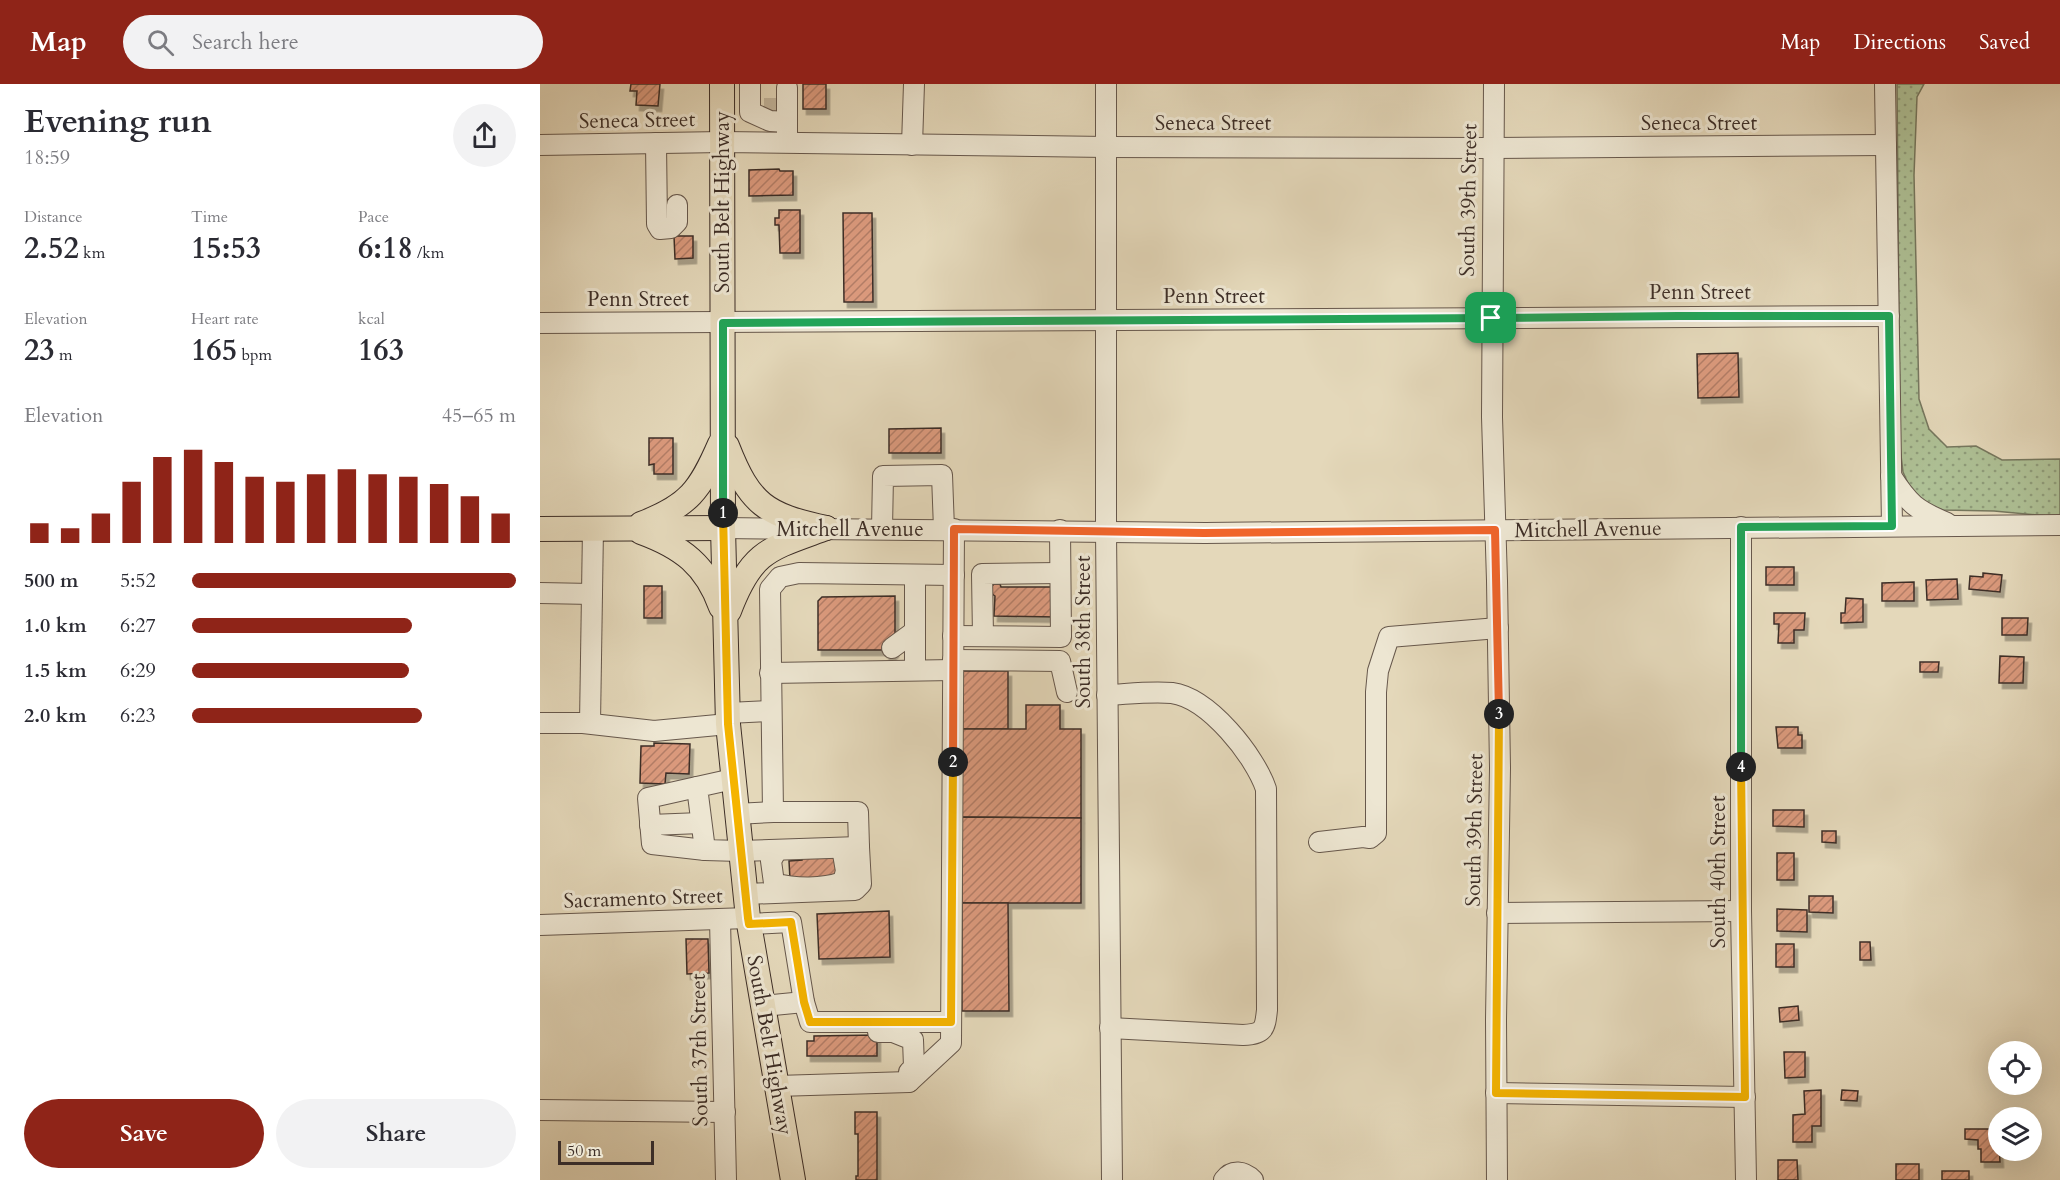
<!DOCTYPE html>
<meta charset="utf-8">
<style>
body{margin:0;font-family:Cardo,serif;background:#f2f2f3;color:#2b2b33;height:100vh;display:flex;flex-direction:column;font-size:22px;white-space:nowrap}
*{box-sizing:border-box;margin:0}
p{font-size:20px;color:#7c7c81}
.icon{flex:none;width:33px;height:33px;fill:none;stroke:currentColor;stroke-width:2;stroke-linecap:round;stroke-linejoin:round}
.map{position:relative;flex:1;overflow:hidden}
.panel{display:flex;flex-direction:column;background:#fff;width:540px}
.panel>*{flex:none}
.tools{position:absolute;left:1448px;top:957px;display:grid;gap:12px}
.tools a{display:grid;place-items:center;width:54px;height:54px;border-radius:50%;background:#fff;box-shadow:0 6px 24px #0002;font-size:30px}
.scale{position:absolute;left:18px;bottom:15px;width:96px;box-sizing:border-box;padding-left:6px;border:3px solid #3d2e27;border-top:0;font-size:16px;line-height:21px;white-space:nowrap;color:#3d2e27;-webkit-text-stroke:4px #ede6d2;paint-order:stroke}
.pin{position:absolute;display:grid;place-items:center;width:51px;height:51px;color:#fff;margin:-26px;border-radius:12px;box-shadow:0 3px 9px #0006}
.km{position:absolute;width:30px;height:30px;margin:-15px;border-radius:50%;background:#222;color:#fff;font-size:16px;line-height:30px;text-align:center}
.round{display:grid;place-items:center;flex:none;width:63px;height:63px;border-radius:32px;background:#f2f2f3}
.summary{display:flex;align-items:center;justify-content:space-between;height:102px;padding:0 24px}
h1{font-size:33px;font-weight:700;line-height:45px}
.figures{display:grid;grid-template-columns:repeat(3,1fr);gap:9px;height:102px;padding:6px 24px}
.figures div{display:grid;align-content:center}
.figures b{font-size:30px;font-weight:700}
.figures small{font-size:16px;font-weight:400}
.figures p{font-size:16px}
.chart{height:168px;padding:12px 24px}
.chart p{display:flex;justify-content:space-between}
.chart svg{width:100%;height:108px;margin-top:6px;stroke:#8f2418;stroke-width:6}
.primary-button{display:flex;gap:12px;margin-top:auto;padding:12px 24px}
.primary-button a{flex:1;height:69px;border-radius:36px;background:#8f2418;color:#fff;font-size:24px;font-weight:700;line-height:69px;text-align:center}
.primary-button a+a{background:#f2f2f3;color:#2b2b33}
ul{padding:0 24px;list-style:none;font-size:20px}
li{display:grid;grid-template-columns:96px 72px 1fr;align-items:center;height:45px}
li i{height:15px;border-radius:8px;background:#8f2418}
header{display:flex;align-items:center;gap:36px;box-sizing:border-box;height:84px;padding:0 30px;background:#8f2418;color:#fff}
header strong{font-size:28px}
nav{display:flex;gap:33px;margin-inline-start:auto;font-size:21px}
.search{width:420px;height:54px;background:#f2f2f3;display:flex;align-items:center;gap:15px;box-sizing:border-box;padding:0 21px;border-radius:33px;color:#7c7c81;font-size:22px}
main{display:flex;flex:1;min-height:0}
.map>svg:first-child{display:block}
</style>
<header>
<strong>Map</strong>
<div class="search"><svg class="icon" aria-label="search" viewBox="0 0 24 24"><circle cx="10" cy="10" r="6"/><path d="M15 15l6 6"/></svg>Search here</div>
<nav><a>Map</a><a>Directions</a><a>Saved</a></nav>
</header>
<main>
<section class="panel">
<div class="summary"><div><h1>Evening run</h1><p>18:59</p></div><a class="round"><svg class="icon" aria-label="share" viewBox="0 0 24 24"><path d="M12 15V3M7 8l5-5 5 5M5 13v7h14v-7"/></svg></a></div>
<div class="figures">
<div><p>Distance</p><b>2.52<small> km</small></b></div>
<div><p>Time</p><b>15:53</b></div>
<div><p>Pace</p><b>6:18<small> /km</small></b></div>
</div>
<div class="figures">
<div><p>Elevation</p><b>23<small> m</small></b></div>
<div><p>Heart rate</p><b>165<small> bpm</small></b></div>
<div><p>kcal</p><b>163</b></div>
</div>
<div class="chart"><p><span>Elevation</span>45–65 m</p>
<svg viewBox="0 0 160 44" preserveAspectRatio="none"><path d="M5 44V36M15 44V38M25 44V32M35 44V19M45 44V9M55 44V6M65 44V11M75 44V17M85 44V19M95 44V16M105 44V14M115 44V16M125 44V17M135 44V20M145 44V25M155 44V32"/></svg>
</div>
<ul>
<li><b>500 m</b>5:52<i style="width:100%"></i></li>
<li><b>1.0 km</b>6:27<i style="width:68%"></i></li>
<li><b>1.5 km</b>6:29<i style="width:67%"></i></li>
<li><b>2.0 km</b>6:23<i style="width:71%"></i></li>
</ul>
<div class="primary-button"><a>Save</a><a>Share</a></div>
</section>
<div class="map">
<svg width="1520" height="1096" viewBox="0 0 1520 1096">
<defs>
<pattern id="grass-dots" width="8" height="8" patternUnits="userSpaceOnUse" patternTransform="scale(1.5)"><rect width="8" height="8" fill="#aec095"/><path d="M2 2h.1M6 6h.1" fill="none" stroke="#8f9c7a" stroke-width="1.8" stroke-linecap="round"/></pattern>
<pattern id="building-hatch" width="6" height="6" patternUnits="userSpaceOnUse" patternTransform="scale(1.5)"><rect width="6" height="6" fill="#da997c"/><path d="M-1 1l2-2M0 6l6-6M5 7l2-2" fill="none" stroke="#b27d66"/></pattern>
<filter id="shadow"><feDropShadow dx="3.5" dy="5.5" stdDeviation="0" flood-color="#0004"/></filter>
</defs>
<rect width="100%" height="100%" fill="#e4d8ba"/>
<filter id="stains"><feTurbulence type="fractalNoise" baseFrequency=".00333" numOctaves="4"/><feColorMatrix values="0 0 0 0 .2 0 0 0 0 .09 0 0 0 0 .02 0 0 0 .5 -.17"/></filter>
<radialGradient id="worn" r=".72"><stop offset=".6" stop-color="#630" stop-opacity="0"/><stop offset="1" stop-color="#630" stop-opacity=".3"/></radialGradient>
<polygon fill="url(#grass-dots)" stroke="#76775e" stroke-width="1.5" points="1357,0 1384,0 1377,13 1374,91 1379,315 1389,345 1407,363 1436,362 1462,376 1520,375 1520,433 1454,427 1403,426 1383,419 1370,404 1363,388 1360,363"/>
<g fill="url(#building-hatch)" stroke="#3d2e27" stroke-width="1.5" filter="url(#shadow)">
<polygon points="91,0 120,0 118,22 96,21 97,7 90,7"/>
<rect x="263" y="0" width="23" height="25"/>
<polygon points="239,85 240,87 253,87 253,111 209,112 209,86"/>
<polygon points="239,126 260,126 260,169 240,169 239,141 235,141 235,134 239,134"/>
<polygon points="303,129 332,129 333,218 304,218"/>
<polygon points="134,152 153,152 153,174 135,175"/>
<polygon points="1198,269 1199,313 1158,314 1157,270"/>
<polygon points="401,344 401,369 349,369 349,345"/>
<polygon points="109,354 133,354 133,390 114,390 114,380 109,381"/>
<rect x="1226" y="483" width="28" height="18"/>
<polygon points="1443,489 1462,491 1460,508 1429,505 1430,492 1443,493"/>
<polygon points="1417,495 1418,515 1387,516 1386,496"/>
<polygon points="1374,498 1374,517 1342,517 1342,499"/>
<polygon points="454,500 460,500 461,503 517,503 517,533 454,532 455,512 451,509 451,503"/>
<rect x="104" y="502" width="18" height="32"/>
<polygon points="355,512 355,568 349,573 342,566 278,566 278,517 282,513"/>
<polygon points="1306,514 1323,515 1323,538 1301,539 1301,529 1305,529"/>
<polygon points="1234,529 1265,529 1264,546 1254,546 1254,559 1238,559 1239,540 1234,540"/>
<polygon points="1462,534 1488,534 1487,551 1462,551"/>
<polygon points="1460,572 1484,573 1483,599 1459,599"/>
<polygon points="1380,578 1399,578 1398,588 1380,588"/>
<rect x="422" y="587" width="46" height="58"/>
<polygon points="486,621 520,621 520,645 541,645 541,734 422,733 422,645 486,645"/>
<polygon points="1236,643 1258,643 1258,651 1262,651 1262,664 1238,664"/>
<polygon points="114,659 150,660 149,690 126,689 125,700 100,699 101,662 114,662"/>
<polygon points="1233,726 1264,726 1264,743 1233,742"/>
<polygon points="422,733 541,734 541,819 422,819"/>
<polygon points="1282,747 1296,747 1296,759 1282,758"/>
<rect x="1237" y="769" width="17" height="27"/>
<polygon points="262,772 300,772 300,794 250,795 249,777 262,776"/>
<polygon points="1269,812 1293,812 1293,829 1269,828"/>
<polygon points="422,819 468,819 469,927 422,927"/>
<polygon points="1237,825 1267,826 1267,848 1237,847"/>
<polygon points="349,827 350,873 279,875 277,830"/>
<polygon points="146,855 168,855 169,889 147,890"/>
<polygon points="1320,858 1330,858 1331,876 1320,876"/>
<rect x="1236" y="860" width="18" height="23"/>
<polygon points="1258,922 1259,936 1240,938 1239,924"/>
<polygon points="337,951 337,972 267,972 267,957 274,957 274,952"/>
<polygon points="1244,968 1265,968 1265,993 1245,994"/>
<polygon points="1281,1006 1281,1042 1272,1042 1272,1058 1253,1058 1253,1031 1265,1030 1264,1007"/>
<polygon points="1302,1006 1318,1007 1317,1017 1301,1016"/>
<polygon points="315,1028 337,1028 337,1096 316,1096 316,1092 318,1092 318,1050 315,1050"/>
<polygon points="1425,1045 1458,1045 1460,1078 1441,1078 1441,1065 1438,1065 1438,1056 1425,1055"/>
<polygon points="1238,1076 1257,1076 1258,1096 1238,1096"/>
<rect x="1356" y="1080" width="23" height="16"/>
<rect x="1402" y="1087" width="27" height="9"/>
</g>
<g fill="none" stroke-linecap="round" stroke-linejoin="round">
<polyline stroke="#c3b69d" stroke-width="20" stroke-dasharray="20 10" stroke-linecap="butt" points="224,24 238,24"/>
<defs>
<g id="minor">
<polyline points="210,0 210,28 230,37 247,38"/>
<polyline points="566,0 566,447 572,1096"/>
<polyline points="954,0 952,333 957,497 960,684 956,936 957,1096"/>
<polyline points="1345,0 1352,442"/>
<polyline points="247,50 247,4"/>
<polyline points="116,59 117,140 120,145 131,144 137,138 137,121"/>
<polyline points="0,61 182,58 566,63 953,64 1346,61"/>
<polyline points="372,61 374,0"/>
<polyline points="0,239 1349,232"/>
<path d="M 1351,392 C 1369,420 1376,426 1407,439"/>
<polyline points="1201,443 1201,827 1206,1096"/>
<polyline points="183,444 665,449 1520,441"/>
<polyline points="342,445 343,392 402,391 404,445"/>
<polyline points="375,491 375,586"/>
<polyline points="0,509 52,510"/>
<polyline points="413,552 521,553 520,446"/>
<polyline points="443,552 442,490 520,489"/>
<polyline points="352,564 375,547"/>
<polyline points="413,576 520,577 527,608"/>
<polyline points="230,589 413,586"/>
<path d="M 567,611 C 588,610 611,607 632,609 C 669,614 715,672 726,705 L 727,926 C 725,945 724,950 703,951 L 570,944"/>
<polyline points="188,629 231,627"/>
<polyline points="0,639 43,639 114,647 188,640"/>
<polyline points="50,639 53,444"/>
<polyline points="193,695 157,703 165,766 200,767 319,763 321,800 315,806 205,810"/>
<polyline points="157,703 108,714 112,760 165,766"/>
<polyline points="233,728 230,505 240,493 259,489 414,491"/>
<polyline points="196,730 233,728 318,728 319,763"/>
<polyline points="110,741 161,739"/>
<polyline points="779,758 823,753 830,754 836,749 836,608 838,587 849,553 958,544"/>
<path d="M 237,766 L 231,777 L 234,799 C 255,805 283,805 303,798 L 306,787 L 302,764"/>
<polyline points="957,829 1201,827"/>
<polyline points="180,836 186,1096"/>
<polyline points="209,840 251,838 264,918 270,938 411,938"/>
<polyline points="0,841 208,834"/>
<polyline points="223,922 264,918"/>
<polyline points="338,948 353,948 373,956 374,983 369,988 369,998"/>
<polyline points="237,1002 369,998 411,959 414,445"/>
<polyline points="956,1009 1205,1013"/>
<polyline points="0,1026 185,1028"/>
<path d="M 684,1096 C 692,1085 704,1087 713,1096"/>
</g>
<g id="major">
<polyline points="182,0 183,444 188,640 208,834 253,1096"/>
<path d="M 187,362 C 210,421 226,431 286,444"/>
<path d="M 101,440 C 149,422 160,406 180,360"/>
<polyline points="0,445 183,444"/>
<path d="M 101,448 C 142,463 166,481 181,523"/>
<path d="M 189,527 C 212,466 229,465 286,444"/>
</g>
</defs>
<use href="#minor" stroke="#67584c" stroke-width="22"/>
<use href="#major" stroke="#3d2e27" stroke-width="26"/>
<use href="#minor" stroke="#ede6d2" stroke-width="20"/>
<use href="#major" stroke="#e4d8ba" stroke-width="24"/>
</g>
<g fill="none" stroke-linecap="round" stroke-linejoin="round">
<defs>
<polyline id="split-1" points="183,429 183,239 951,234"/>
<polyline id="split-2" points="183,429 188,640 208,834 209,840 251,838 264,918 270,938 411,938 413,678"/>
<polyline id="split-3" points="413,678 414,445 664,449 955,446 959,630"/>
<polyline id="split-4" points="959,630 956,1009 1205,1013 1201,683"/>
<polyline id="split-5" points="951,234 1138,232 1349,232 1352,442 1201,443 1201,683"/>
</defs>
<use href="#split-1" stroke="#fff" stroke-width="12"/>
<use href="#split-2" stroke="#fff" stroke-width="12"/>
<use href="#split-3" stroke="#fff" stroke-width="12"/>
<use href="#split-4" stroke="#fff" stroke-width="12"/>
<use href="#split-5" stroke="#fff" stroke-width="12"/>
<use href="#split-1" stroke="#22a559" stroke-width="8"/>
<use href="#split-2" stroke="#f5b400" stroke-width="8"/>
<use href="#split-3" stroke="#f0652b" stroke-width="8"/>
<use href="#split-4" stroke="#f5b400" stroke-width="8"/>
<use href="#split-5" stroke="#22a559" stroke-width="8"/>
</g>
<g text-anchor="middle" stroke-width="6" stroke-linejoin="round" paint-order="stroke">
<g font-size="21" fill="#3d2e27" stroke="#ede6d2">
<text transform="translate(97 36) rotate(-1)" y="7">Seneca Street</text>
<text x="673" y="46">Seneca Street</text>
<text x="1159" y="46">Seneca Street</text>
<text transform="translate(928 116) rotate(-89)" y="7">South 39th Street</text>
<text transform="translate(182 118) rotate(-90)" y="7">South Belt Highway</text>
<text x="1160" y="215">Penn Street</text>
<text x="674" y="219">Penn Street</text>
<text x="98" y="222">Penn Street</text>
<text x="310" y="452">Mitchell Avenue</text>
<text transform="translate(1048 445) rotate(-1)" y="7">Mitchell Avenue</text>
<text transform="translate(543 548) rotate(-90)" y="7">South 38th Street</text>
<text transform="translate(934 746) rotate(-89)" y="7">South 39th Street</text>
<text transform="translate(1178 788) rotate(-90)" y="7">South 40th Street</text>
<text transform="translate(103 814) rotate(-2)" y="7">Sacramento Street</text>
<text transform="translate(230 961) rotate(80)" y="7">South Belt Highway</text>
<text transform="translate(159 966) rotate(-91)" y="7">South 37th Street</text>
</g>
</g>
<rect width="100%" height="100%" filter="url(#stains)"/>
<rect width="100%" height="100%" fill="url(#worn)"/>
</svg>
<div class="tools">
<a><svg class="icon" aria-label="locate" viewBox="0 0 24 24"><circle cx="12" cy="12" r="6"/><path d="M12 2v4M12 18v4M2 12h4M18 12h4"/></svg></a>
<a><svg class="icon" aria-label="layers" viewBox="0 0 24 24"><path d="M12 4l9 5-9 5-9-5zM3 14l9 5 9-5"/></svg></a>
</div>
<div class="scale">50 m</div>
<div class="pin" style="left:951px;top:234px;background:#1e9e55"><svg class="icon" aria-label="arrive" viewBox="0 0 24 24"><path d="M6 21V4h12l-3 4 3 4H6"/></svg></div>
<b class="km" style="left:183px;top:429px">1</b>
<b class="km" style="left:413px;top:678px">2</b>
<b class="km" style="left:959px;top:630px">3</b>
<b class="km" style="left:1201px;top:683px">4</b>
</div>
</main>
